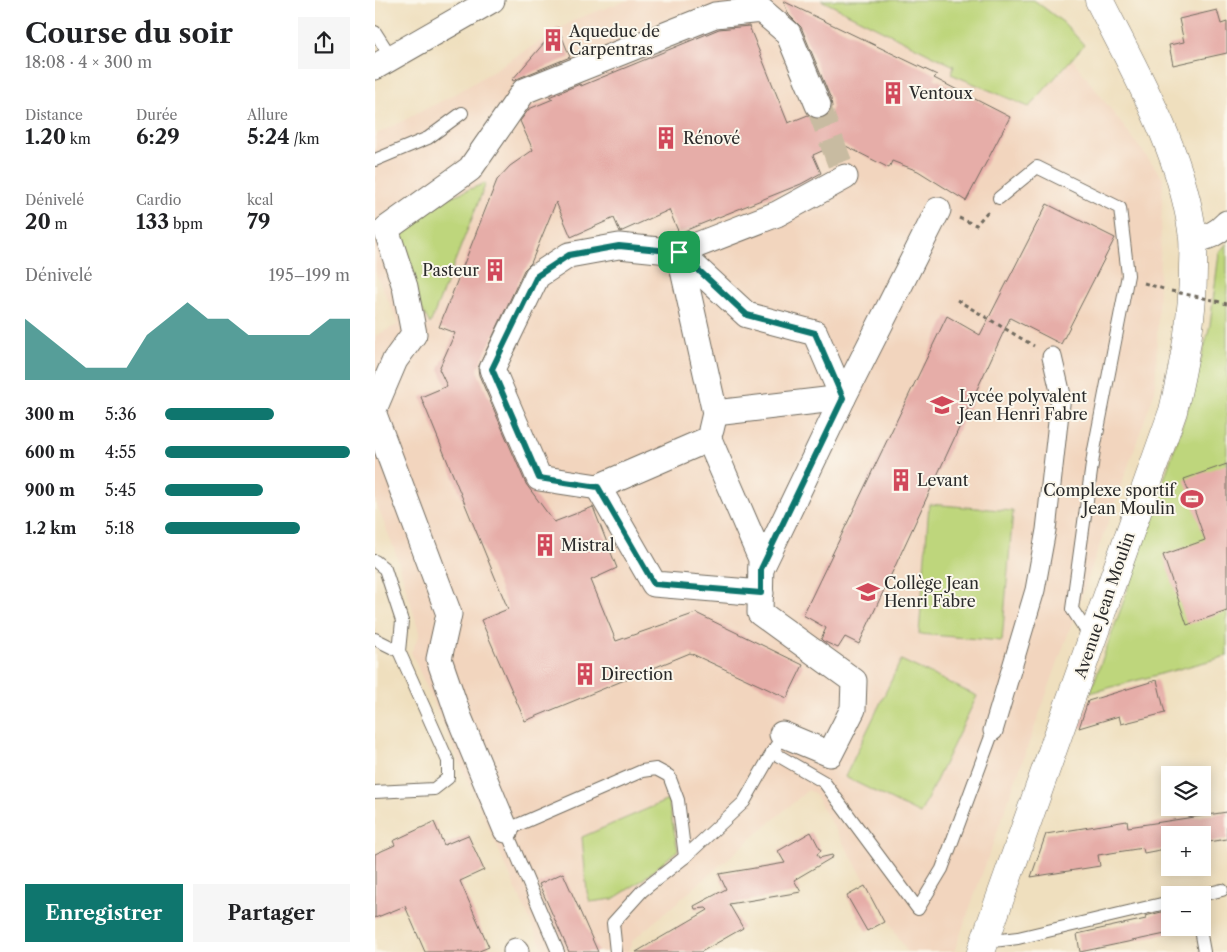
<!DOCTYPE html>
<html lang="fr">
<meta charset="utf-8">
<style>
body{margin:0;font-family:"Libre Caslon Text",serif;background:#f6f6f6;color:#202124;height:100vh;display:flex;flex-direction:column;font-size:19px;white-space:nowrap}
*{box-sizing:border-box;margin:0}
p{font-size:16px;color:#757577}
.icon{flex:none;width:28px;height:28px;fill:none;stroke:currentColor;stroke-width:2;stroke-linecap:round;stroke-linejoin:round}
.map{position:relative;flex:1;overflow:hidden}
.details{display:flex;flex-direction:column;background:#fff;width:375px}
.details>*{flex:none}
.controls{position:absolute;left:786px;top:766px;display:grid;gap:10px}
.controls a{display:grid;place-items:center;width:50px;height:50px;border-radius:0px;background:#fff;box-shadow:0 2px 12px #0003;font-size:25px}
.pin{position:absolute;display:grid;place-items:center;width:42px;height:42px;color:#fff;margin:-21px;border-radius:10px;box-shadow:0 2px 8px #0006}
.round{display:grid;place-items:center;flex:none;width:52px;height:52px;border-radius:0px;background:#f6f6f6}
.overview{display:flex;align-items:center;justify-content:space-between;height:85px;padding:0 25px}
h1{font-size:28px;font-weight:700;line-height:38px}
.stats{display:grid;grid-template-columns:repeat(3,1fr);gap:8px;height:85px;padding:5px 25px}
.stats div{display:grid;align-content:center}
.stats b{font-size:21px;font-weight:700}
.stats small{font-size:14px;font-weight:400}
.stats p{font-size:14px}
.chart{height:140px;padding:10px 25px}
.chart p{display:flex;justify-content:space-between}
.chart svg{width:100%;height:90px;margin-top:5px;fill:#0f766e;opacity:.7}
.primary-button{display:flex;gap:10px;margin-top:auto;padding:10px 25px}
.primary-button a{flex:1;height:58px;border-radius:0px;background:#0f766e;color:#fff;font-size:20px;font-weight:700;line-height:58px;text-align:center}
.primary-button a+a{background:#f6f6f6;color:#202124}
ul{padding:0 25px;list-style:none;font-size:16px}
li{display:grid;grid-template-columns:80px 60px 1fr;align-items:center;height:38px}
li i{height:12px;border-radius:6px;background:#0f766e}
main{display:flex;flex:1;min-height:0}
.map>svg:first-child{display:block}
</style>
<main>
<section class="details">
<div class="overview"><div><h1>Course du soir</h1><p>18:08 · 4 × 300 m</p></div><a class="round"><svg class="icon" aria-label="share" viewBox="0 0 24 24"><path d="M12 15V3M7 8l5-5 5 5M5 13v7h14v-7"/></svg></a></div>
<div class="stats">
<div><p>Distance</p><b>1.20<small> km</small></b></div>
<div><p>Durée</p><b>6:29</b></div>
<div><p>Allure</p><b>5:24<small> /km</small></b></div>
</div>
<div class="stats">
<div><p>Dénivelé</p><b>20<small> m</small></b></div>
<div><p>Cardio</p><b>133<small> bpm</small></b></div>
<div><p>kcal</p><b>79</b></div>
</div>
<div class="chart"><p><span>Dénivelé</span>195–199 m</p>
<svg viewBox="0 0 160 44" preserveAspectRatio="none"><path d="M0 44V14L10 22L20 30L30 38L40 38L50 38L60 22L70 14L80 6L90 14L100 14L110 22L120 22L130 22L140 22L150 14L160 14V44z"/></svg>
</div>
<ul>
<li><b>300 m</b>5:36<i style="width:59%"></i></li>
<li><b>600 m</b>4:55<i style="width:100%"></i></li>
<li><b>900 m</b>5:45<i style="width:53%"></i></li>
<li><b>1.2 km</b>5:18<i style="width:73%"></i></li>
</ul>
<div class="primary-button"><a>Enregistrer</a><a>Partager</a></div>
</section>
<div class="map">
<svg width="852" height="952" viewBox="0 0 852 952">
<rect width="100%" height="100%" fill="#fbf7ec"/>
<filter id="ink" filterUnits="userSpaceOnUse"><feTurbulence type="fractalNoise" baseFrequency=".02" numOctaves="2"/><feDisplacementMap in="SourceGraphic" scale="10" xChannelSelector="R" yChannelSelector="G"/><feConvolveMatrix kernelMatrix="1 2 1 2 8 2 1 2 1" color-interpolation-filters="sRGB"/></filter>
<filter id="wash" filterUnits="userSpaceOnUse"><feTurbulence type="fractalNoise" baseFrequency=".0096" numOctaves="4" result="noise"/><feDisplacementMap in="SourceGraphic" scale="20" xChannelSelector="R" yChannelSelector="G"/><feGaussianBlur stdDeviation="1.12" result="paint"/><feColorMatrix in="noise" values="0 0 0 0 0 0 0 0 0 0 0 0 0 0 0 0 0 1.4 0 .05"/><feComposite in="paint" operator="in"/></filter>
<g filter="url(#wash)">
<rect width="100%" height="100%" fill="#efdfbe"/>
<polygon fill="#f2d5be" points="253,0 652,0 788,178 780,391 579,952 532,952 439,793 433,790 258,940 253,952 169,952 36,652 45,634 20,551 0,500 0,336 24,324 0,272 0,135 84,92 201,19"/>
<g fill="#bed67b" stroke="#748053">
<polygon points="446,0 659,0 689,23 709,45 654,107 576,74 579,66"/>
<polygon points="111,183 55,324 45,306 23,243 28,223 77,196"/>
<polygon points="852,243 852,656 715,693 748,603 817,395 835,325 844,253"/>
<polygon points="554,504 638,511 627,641 544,634"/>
<polygon points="526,660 602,696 545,814 470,777"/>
<polygon points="293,800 303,850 266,881 238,899 215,902 212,892 207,837"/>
</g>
<g id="blocks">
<g fill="#e6ada8">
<polygon points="408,1 562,75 559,78 635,117 591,201 543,171 517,161 514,168 465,143 438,155 446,173 426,184 304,233 294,210 245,232 239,218 196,237 181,202 156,263 149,270 103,368 104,375 151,484 179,522 218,507 242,568 216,580 241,641 321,613 428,665 412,698 315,653 150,721 106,620 133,609 46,397 72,386 64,369 80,333 64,327 122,180 135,166 158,150 145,121 154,109 178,99 174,97 205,84 206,86 344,29 374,26 413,123 433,115 442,119 448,118 454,114 457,107 456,99 426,27 414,15"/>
<polygon points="842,10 846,24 852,22 852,53 798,65 794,45 809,42 804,19"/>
<polygon points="183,27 195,57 144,78 139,81 137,80"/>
<polygon points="672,204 740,238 686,344 635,318 484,644 470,637 463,648 448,641 446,639 451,628 428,615 572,316 605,335"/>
<polygon points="852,464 852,611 812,625 788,555 830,540 809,479"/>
<polygon points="782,680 790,713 746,724 744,716 704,728 713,701"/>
<polygon points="852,812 852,839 828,843 828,835 795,835 795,848 769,853 768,848 723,855 725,866 656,877 671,834 752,821 753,827"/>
<polygon points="59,822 69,845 93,835 109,870 85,881 114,947 102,952 50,952 30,906 0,918 0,854 20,845 18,841"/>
<polygon points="436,832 446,851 442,854 444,858 457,855 458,857 419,880 426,892 354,904 368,928 326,952 261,952 333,910 331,908 320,909 319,906 351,889 344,874 410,863 403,851"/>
<polygon points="188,873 223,952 194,952 164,884"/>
<polygon points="490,886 509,922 492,931 472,896"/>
<polygon points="795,910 795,933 705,952 702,934 771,919 770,916"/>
</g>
</g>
</g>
<g filter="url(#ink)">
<use href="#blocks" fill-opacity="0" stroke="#706a5e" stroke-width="1"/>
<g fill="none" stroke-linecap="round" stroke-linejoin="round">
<polyline stroke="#c8bba1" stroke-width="25" stroke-dasharray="25 12" stroke-linecap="butt" points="443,105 470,177"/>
<defs>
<g id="service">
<polyline points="0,32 16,57"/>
<polyline points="0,160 53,138 87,113"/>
<polyline points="624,198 662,167 745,208 753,275 719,450 697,609 716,638"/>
<polyline points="0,561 10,569 27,621 24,651 73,761 73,778 59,789 0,792"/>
<polyline points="0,639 24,651"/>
<polyline points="397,752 449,782 543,909 567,869 618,731"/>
<polyline points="826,895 847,890"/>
<polyline points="826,935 829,952"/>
<polyline points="610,942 643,938 795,902"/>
<polyline points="183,952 131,830 267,771 281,769 294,776 303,800 310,857"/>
<polyline points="241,952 238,923 267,891 310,857 369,802 401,746"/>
</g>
<polyline id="pedestrian" points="618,731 660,590 671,530 686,395 677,357"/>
<g id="minor">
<polyline points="0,67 117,0"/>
<path d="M 818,240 C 832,238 842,234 852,223"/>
<polyline points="304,252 372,315 440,333 468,398 386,569"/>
<polyline points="304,252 340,413 336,430"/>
<polyline points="0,407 20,360 39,334 30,287 11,229 95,169 149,91 340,15 386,10 413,33 443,105"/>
<polyline points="340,413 468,398 563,210"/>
<polyline points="0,417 74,614 64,659 84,717 131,830"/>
<polyline points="223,487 279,584 386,593"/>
<polyline points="407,734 455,754 478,709 479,681 385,613 386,559 334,439 223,487 164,478 117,369 162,276 194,255 244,246 304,252 402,214 470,177"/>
<polyline points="141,951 141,952"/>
</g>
<path id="secondary" d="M 606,952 L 798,411 C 809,364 818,317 818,269 C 818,259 819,248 818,238 C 808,153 762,76 724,0"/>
</defs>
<use href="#service" stroke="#706a5e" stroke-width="14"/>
<use href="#pedestrian" stroke="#706a5e" stroke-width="21"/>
<use href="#minor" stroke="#706a5e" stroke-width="27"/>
<use href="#secondary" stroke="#706a5e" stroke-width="29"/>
<g stroke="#706a5e" stroke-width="3" stroke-dasharray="4 4" stroke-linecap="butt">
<polyline points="584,218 601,225 613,211"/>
<polyline points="769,283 792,290"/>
<polyline points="582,300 659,346"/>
<polyline points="841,301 852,304"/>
</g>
<use href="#service" stroke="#fff" stroke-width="12"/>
<use href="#pedestrian" stroke="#fff" stroke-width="19"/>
<use href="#minor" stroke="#fff" stroke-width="25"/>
<use href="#secondary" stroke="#fff" stroke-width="28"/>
<polyline stroke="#706a5e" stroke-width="3" stroke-dasharray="4 4" stroke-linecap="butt" points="796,291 838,300"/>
</g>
</g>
<g fill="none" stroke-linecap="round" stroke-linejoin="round" filter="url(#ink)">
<defs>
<polygon id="route" points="244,246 304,252 372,315 440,333 468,398 386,569 386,593 279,584 223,487 164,478 117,369 162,276 194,255"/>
</defs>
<use href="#route" stroke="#fff" stroke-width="10"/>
<use href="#route" stroke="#0f766e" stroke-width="6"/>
</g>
<defs>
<symbol id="building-bare" viewBox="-9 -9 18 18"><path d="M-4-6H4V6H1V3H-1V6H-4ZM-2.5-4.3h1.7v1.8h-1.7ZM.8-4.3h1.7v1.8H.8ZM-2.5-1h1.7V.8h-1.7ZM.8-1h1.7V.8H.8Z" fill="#d1495b" stroke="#fbf7ec" stroke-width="2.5" paint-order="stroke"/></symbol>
<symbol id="school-bare" viewBox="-9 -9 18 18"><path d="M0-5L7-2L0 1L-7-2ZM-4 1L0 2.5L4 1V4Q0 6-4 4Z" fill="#d1495b" stroke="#fbf7ec" stroke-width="2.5" paint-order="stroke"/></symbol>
<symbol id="stadium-bare" viewBox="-9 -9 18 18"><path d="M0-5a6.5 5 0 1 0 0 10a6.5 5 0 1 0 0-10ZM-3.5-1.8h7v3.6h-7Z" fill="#d1495b" stroke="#fbf7ec" stroke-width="2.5" paint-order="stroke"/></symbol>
</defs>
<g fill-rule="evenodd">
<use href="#building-bare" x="162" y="24" width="32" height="32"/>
<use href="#building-bare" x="502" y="77" width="32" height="32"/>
<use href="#building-bare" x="275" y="122" width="32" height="32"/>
<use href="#building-bare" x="104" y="254" width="32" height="32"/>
<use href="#school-bare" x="551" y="389" width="32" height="32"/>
<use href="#building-bare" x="510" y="464" width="32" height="32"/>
<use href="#stadium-bare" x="801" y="483" width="32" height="32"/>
<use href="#building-bare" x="154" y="529" width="32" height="32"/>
<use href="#school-bare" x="477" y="576" width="32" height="32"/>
<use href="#building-bare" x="194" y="658" width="32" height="32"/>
</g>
<g text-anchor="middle" stroke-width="4" stroke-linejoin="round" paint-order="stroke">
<g font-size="16" fill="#2b2b2b" stroke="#fbf7ec" text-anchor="start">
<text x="194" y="37">Aqueduc de<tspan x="194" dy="18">Carpentras</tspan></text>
<text x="534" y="99">Ventoux</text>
<text x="308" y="144">Rénové</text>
<text x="104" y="276" text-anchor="end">Pasteur</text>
<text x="584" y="402">Lycée polyvalent<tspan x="584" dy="18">Jean Henri Fabre</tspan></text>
<text x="542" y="486">Levant</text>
<text x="800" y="496" text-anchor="end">Complexe sportif<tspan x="800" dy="18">Jean Moulin</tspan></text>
<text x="186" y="551">Mistral</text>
<text x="509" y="589">Collège Jean<tspan x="509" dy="18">Henri Fabre</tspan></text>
<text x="226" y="680">Direction</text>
</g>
<g font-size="16" fill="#2b2b2b" stroke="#fbf7ec">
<text transform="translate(729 605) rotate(-71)" y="6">Avenue Jean Moulin</text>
</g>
</g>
</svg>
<div class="controls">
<a><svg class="icon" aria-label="layers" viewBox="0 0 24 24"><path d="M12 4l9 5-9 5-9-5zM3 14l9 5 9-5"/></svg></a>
<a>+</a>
<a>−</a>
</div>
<div class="pin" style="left:304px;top:252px;background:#1e9e55"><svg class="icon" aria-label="arrive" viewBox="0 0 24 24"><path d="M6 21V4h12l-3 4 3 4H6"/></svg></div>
</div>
</main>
